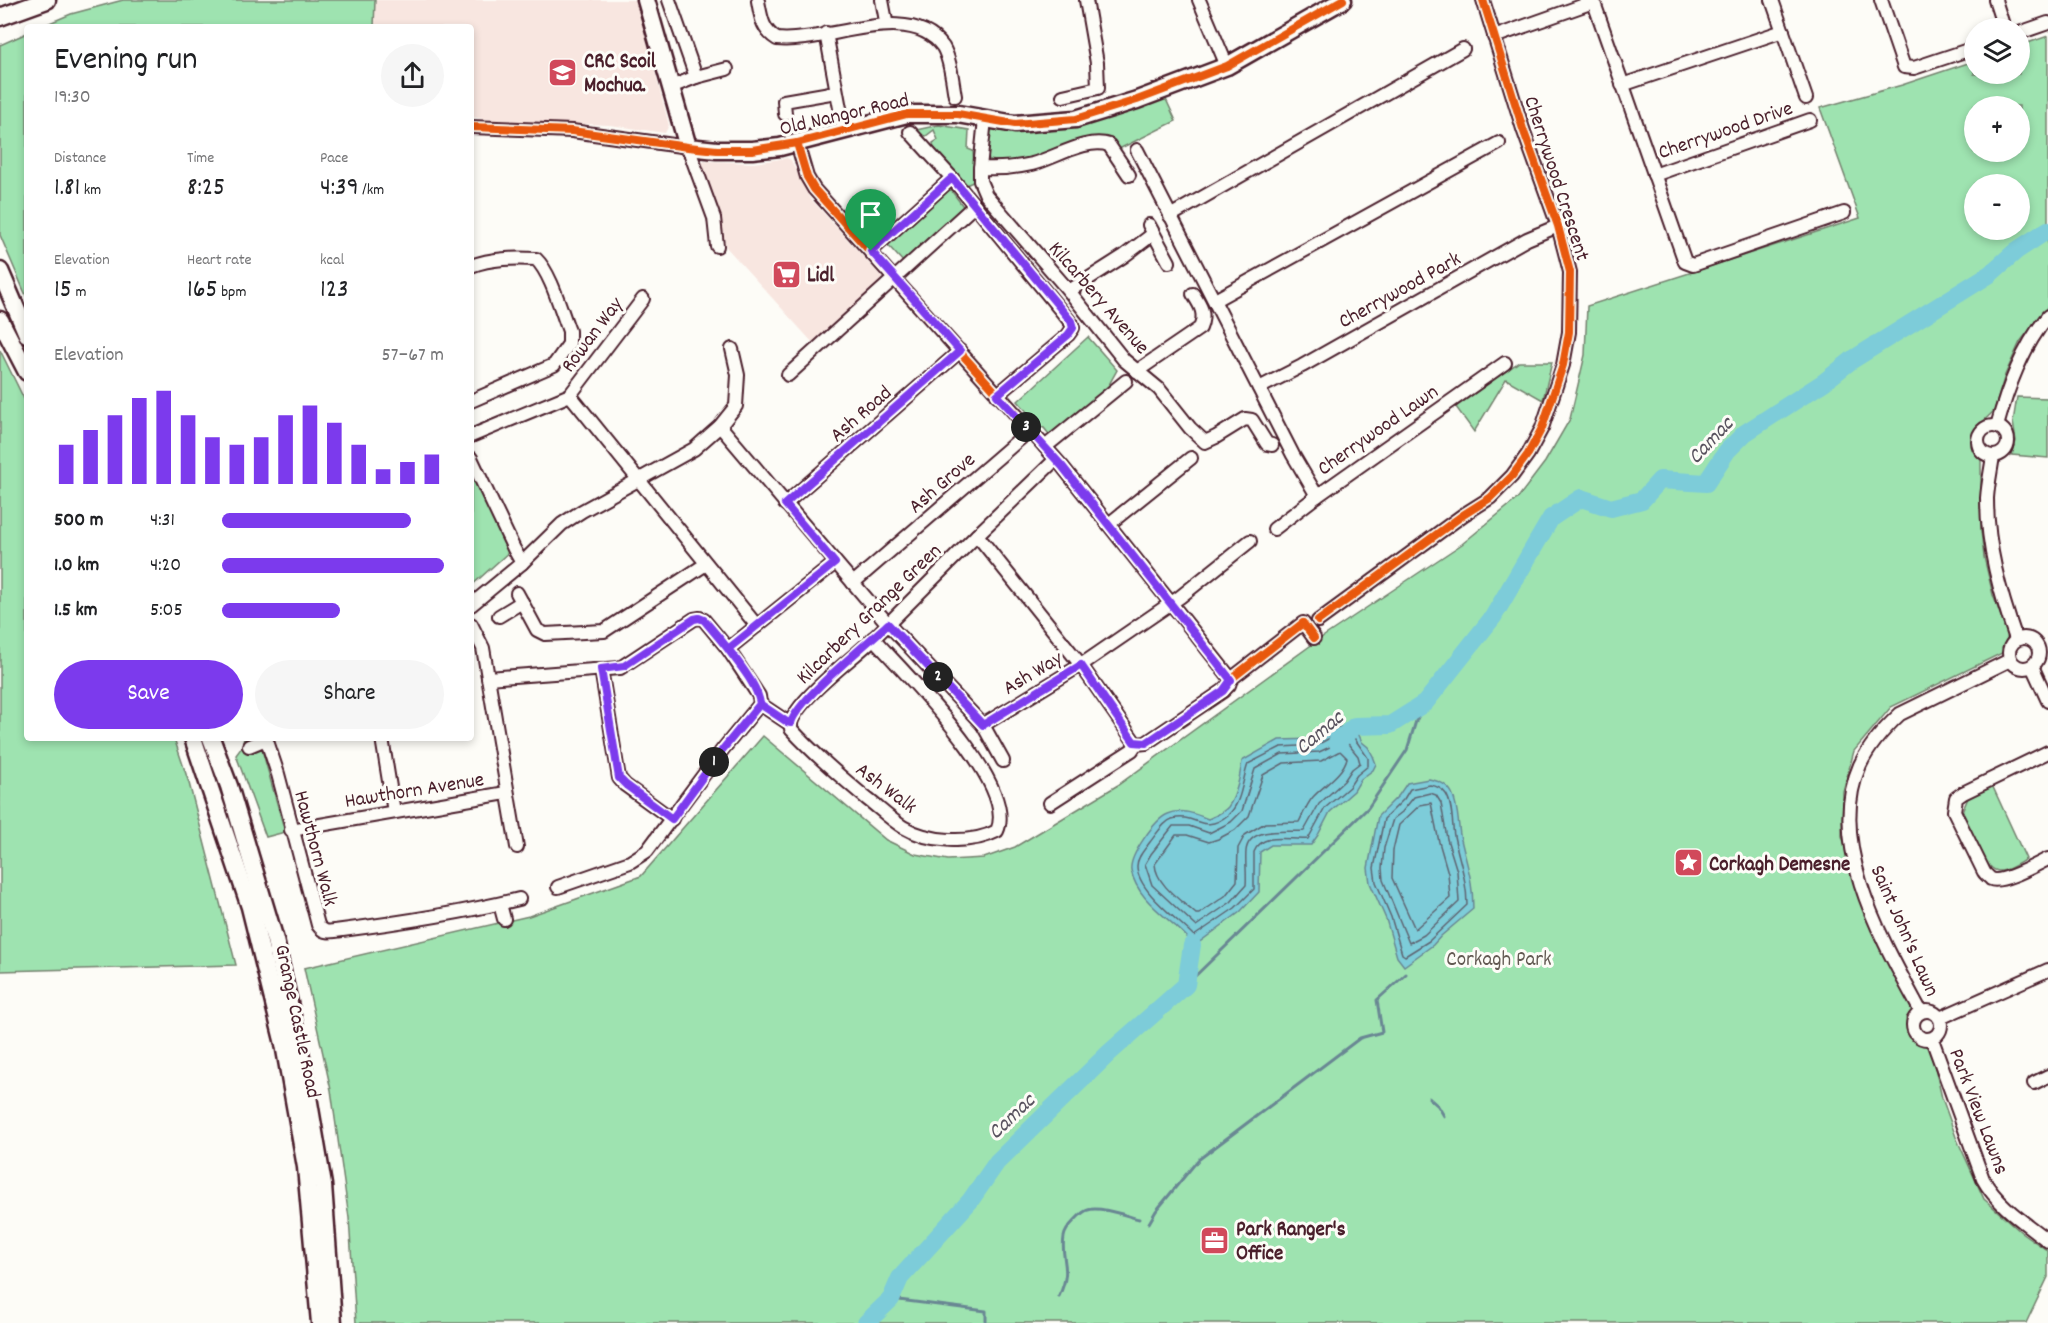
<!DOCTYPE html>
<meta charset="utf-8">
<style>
body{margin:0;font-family:Dekko,sans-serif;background:#f6f6f6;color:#202124;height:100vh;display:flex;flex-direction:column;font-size:22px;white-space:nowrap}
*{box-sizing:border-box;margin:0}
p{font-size:20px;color:#757577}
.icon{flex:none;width:33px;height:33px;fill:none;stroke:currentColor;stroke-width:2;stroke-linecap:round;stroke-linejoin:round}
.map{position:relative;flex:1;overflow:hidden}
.details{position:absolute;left:24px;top:24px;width:450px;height:717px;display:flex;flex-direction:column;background:#fff;border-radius:6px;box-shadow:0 3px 9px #0003}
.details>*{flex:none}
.controls{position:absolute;left:1964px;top:18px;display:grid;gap:12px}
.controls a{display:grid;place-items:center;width:66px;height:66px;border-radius:50%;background:#fff;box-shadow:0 3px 9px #0003;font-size:30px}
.pin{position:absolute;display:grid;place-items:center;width:51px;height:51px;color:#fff;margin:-62px -26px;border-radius:50% 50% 50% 0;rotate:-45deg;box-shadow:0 0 6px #0007}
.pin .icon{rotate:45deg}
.km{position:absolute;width:30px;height:30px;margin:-15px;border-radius:50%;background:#222;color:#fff;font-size:16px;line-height:30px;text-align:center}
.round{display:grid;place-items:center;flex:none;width:63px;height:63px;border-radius:32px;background:#f6f6f6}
.head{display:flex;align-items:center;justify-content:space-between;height:102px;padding:0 30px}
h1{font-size:33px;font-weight:600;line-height:45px}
.stats{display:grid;grid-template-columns:repeat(3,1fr);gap:9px;height:102px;padding:6px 30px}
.stats div{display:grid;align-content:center}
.stats b{font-size:26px;font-weight:600}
.stats small{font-size:16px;font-weight:400}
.stats p{font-size:16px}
.chart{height:168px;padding:12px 30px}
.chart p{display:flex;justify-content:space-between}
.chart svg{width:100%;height:108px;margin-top:6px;stroke:#7c3aed;stroke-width:6}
.primary-button{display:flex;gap:12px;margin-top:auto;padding:12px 30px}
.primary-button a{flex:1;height:69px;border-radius:36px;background:#7c3aed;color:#fff;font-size:24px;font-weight:600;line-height:69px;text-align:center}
.primary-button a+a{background:#f6f6f6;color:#202124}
ul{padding:0 30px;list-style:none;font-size:20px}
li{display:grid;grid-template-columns:96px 72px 1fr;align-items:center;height:45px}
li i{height:15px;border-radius:8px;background:#7c3aed}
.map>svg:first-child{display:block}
</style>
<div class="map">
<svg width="2048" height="1323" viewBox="0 0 2048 1323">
<rect width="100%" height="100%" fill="#fdfcf7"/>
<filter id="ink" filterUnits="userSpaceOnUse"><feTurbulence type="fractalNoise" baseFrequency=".0167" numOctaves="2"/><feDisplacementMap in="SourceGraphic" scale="12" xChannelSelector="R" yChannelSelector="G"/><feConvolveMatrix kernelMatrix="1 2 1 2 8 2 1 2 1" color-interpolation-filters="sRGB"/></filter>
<g filter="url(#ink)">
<g fill="#f8e6e0">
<polygon points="375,0 636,0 669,125 665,133 610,125 498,121 471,117 471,27 374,27"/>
<polygon points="787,158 791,160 809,197 885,281 813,343 726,247 720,217 701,162 706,161 754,163"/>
</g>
<g fill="#9ee3b0" stroke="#74816e" stroke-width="1.5" fill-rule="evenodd">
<polygon points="123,0 375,0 374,27 40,27 71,14"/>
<polygon points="27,33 27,298 0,235 0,45"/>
<path d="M 2048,36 L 2048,306 L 2020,342 L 2005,375 L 1994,411 L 1976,428 L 1977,451 L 1981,461 L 1981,531 L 1984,557 L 1993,595 L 2008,635 L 2002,653 L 1891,707 L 1854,751 L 1843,791 L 1842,836 L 1858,887 L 1915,1006 L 1906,1018 L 1911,1035 L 1931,1050 L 1942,1098 L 1956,1137 L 1984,1199 L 2021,1232 L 2048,1251 L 2048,1277 L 2026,1323 L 356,1323 L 349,1218 L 331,1090 L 304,968 L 529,916 L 641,876 L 763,736 L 886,840 L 915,854 L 948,860 L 984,858 L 1015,847 L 1118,785 L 1321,638 L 1462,544 L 1517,499 L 1545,462 L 1570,419 L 1585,355 L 1587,306 L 1860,218 L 1820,108 L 1902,85 L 1974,61 L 1974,74 L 2019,74 L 2019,46 ZM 1974,106 L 2019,106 L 2019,152 L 1974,152 ZM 1974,184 L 2019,184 L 2019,230 L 1974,230 Z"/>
<path d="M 1164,95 L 1176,121 L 1119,149 L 1111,139 C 1075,137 1016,172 988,159 L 990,128 L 992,126 Z"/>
<polygon points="939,125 969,130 968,149 973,151 975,181 966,185 934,151 933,143 938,140 934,130 926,136 918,135 916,130"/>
<polygon points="948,186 965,209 905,264 886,243"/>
<polygon points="1088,337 1117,370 1106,390 1065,422 1067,425 1052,438 1044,428 1040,427 1018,401"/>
<polygon points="0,350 27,405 27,738 174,738 189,783 236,965 0,971"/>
<polygon points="1519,362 1552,362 1543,400 1506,379 1474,432 1456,407"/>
<polygon points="2017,397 2048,398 2048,458 2012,455 2016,441 2013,422"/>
<polygon points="471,467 510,551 471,586"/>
<polygon points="244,738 257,738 261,746 285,832 266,837 236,755 242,747"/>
<path d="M 1992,785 L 2026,859 C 2019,863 2008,871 2000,871 C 1983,872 1968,825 1962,812 L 1968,798 Z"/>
</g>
<g fill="#7dccd9" stroke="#698793" stroke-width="1.5">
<path d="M 1355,726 L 1362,742 L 1368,747 L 1373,756 L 1376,764 L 1373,770 L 1361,779 L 1354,791 L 1330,812 L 1318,835 L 1311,845 L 1271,845 L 1260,852 L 1259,892 L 1240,912 L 1197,944 L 1190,968 L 1186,967 C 1188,956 1192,949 1187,937 C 1168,917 1137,900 1131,870 C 1129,856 1155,819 1168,814 C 1181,808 1196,814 1208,819 C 1215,816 1223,813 1228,807 C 1237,795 1240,775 1242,761 L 1279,740 L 1316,739 L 1338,727 Z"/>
<path d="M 1429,779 C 1439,781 1447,784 1452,793 C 1458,805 1458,822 1460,835 C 1466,863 1473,878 1473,909 L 1441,936 L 1433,945 L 1404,966 L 1397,957 L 1386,919 L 1370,883 L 1368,868 L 1378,816 L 1399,795 L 1407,783 Z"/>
</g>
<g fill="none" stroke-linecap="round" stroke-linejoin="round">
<g stroke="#5e6471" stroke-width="1.5">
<path d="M 1350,732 L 1368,758 L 1368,766 L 1357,775 L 1349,787 L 1325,808 L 1308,839 C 1290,841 1263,831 1254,852 L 1254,889 L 1235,908 L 1194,936 C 1179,920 1137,891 1137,866 C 1137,857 1145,849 1150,842 C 1156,835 1163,822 1172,819 C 1196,812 1202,836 1228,815 C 1242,803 1242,780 1248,764 L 1281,747 L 1317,745 L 1339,733 Z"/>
<path d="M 1345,740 L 1358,756 L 1360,763 L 1352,769 L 1344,781 L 1319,804 L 1304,831 C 1288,833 1249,825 1246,851 C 1245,862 1247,874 1246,885 L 1231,902 L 1196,926 L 1152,885 L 1145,864 L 1151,854 L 1173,826 L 1189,826 L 1209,833 L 1231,822 L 1242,811 L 1255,769 L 1282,754 L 1319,752 Z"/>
<path d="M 1340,751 L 1347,758 C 1343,774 1324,785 1313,797 C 1307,804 1303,814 1299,822 L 1265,823 L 1245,835 L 1238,848 L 1237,881 L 1225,896 L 1199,914 L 1196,914 C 1182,901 1156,885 1155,864 L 1176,835 L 1187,835 L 1209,842 L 1218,839 L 1235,830 L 1249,816 L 1263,775 L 1284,763 L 1321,761 Z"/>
<path d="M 1430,785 C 1437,786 1442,788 1446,794 C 1453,805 1452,824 1454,836 C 1459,860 1467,880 1467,905 L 1429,941 L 1405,956 L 1402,954 L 1391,917 L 1376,882 L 1374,868 L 1384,819 L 1404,799 L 1410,789 Z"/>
<polygon points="1430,793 1436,795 1441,803 1447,839 1457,871 1459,902 1424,935 1409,943 1383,880 1382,868 1384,848 1393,819 1402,812 1414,797"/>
<polygon points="1431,803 1439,842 1448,873 1450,898 1415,929 1392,878 1393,850 1399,825 1420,805"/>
</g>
<g stroke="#698793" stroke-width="3">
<polyline points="1186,985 1368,808 1407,750 1416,721 1425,703"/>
<polyline points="1429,1098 1438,1106 1444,1116"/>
<polyline points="1149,1223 1156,1211 1198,1160 1360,1038 1382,1032 1377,1000 1406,974"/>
<path d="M 1059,1296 C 1073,1267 1060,1261 1064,1237 C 1065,1231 1070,1225 1074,1221 C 1078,1217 1083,1211 1088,1210 C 1100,1206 1127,1216 1139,1219"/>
<polyline points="891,1299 986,1311 986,1323"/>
<polyline points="868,1321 869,1323"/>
</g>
<g stroke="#7dccd9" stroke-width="18">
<polyline points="1337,742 1355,726 1390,725 1425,703 1493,617 1551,518 1581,498 1611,508 1642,500 1660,480 1706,483 1727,451 1745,433 1824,382 1852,360 1990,274 2016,251 2048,230"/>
<polyline points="866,1323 891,1299 900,1278 970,1201 997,1162 1109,1053 1186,985 1192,945"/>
</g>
<defs>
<g id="street">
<polyline points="669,0 696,77 671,87"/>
<polyline points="882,0 886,21"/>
<polyline points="1199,0 1227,66"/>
<polyline points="1593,0 1685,262 1693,265 1844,213"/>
<polyline points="1772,0 1806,98"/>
<polyline points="1881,0 1904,67 1914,68 1974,48"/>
<polyline points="1995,0 2004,28"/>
<path d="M 758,1 C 761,17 762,30 777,39 C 826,44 910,0 943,47 C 951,61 952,80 955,96"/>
<polyline points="826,33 844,130"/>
<polyline points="2019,33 2048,23"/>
<polyline points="1494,37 1593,2"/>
<polyline points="696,77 727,69"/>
<polyline points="1622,85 1783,31"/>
<polyline points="1063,96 1098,88 1097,63 1086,0"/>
<polyline points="785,114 784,101 836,92"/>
<polyline points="985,119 980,168 980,181 986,195 1069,291 1124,360 1159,389 1190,428 1205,442 1216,437 1245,419 1252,420 1267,444 1272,445"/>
<polyline points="471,127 572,131 688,147 714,218 717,246"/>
<polyline points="797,143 807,177 814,189 1062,466 1231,679 1303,623 1314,638"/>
<polyline points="1137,150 1293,455 1317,496"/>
<path d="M 980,168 C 997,169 1015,168 1032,164 C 1055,158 1087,137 1109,145 L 1129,175"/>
<polyline points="1654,175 1810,120"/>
<polyline points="952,178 1072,324 1073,328 1068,335 997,395"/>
<polyline points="1170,216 1463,49"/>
<polyline points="1149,225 1169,262"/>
<polyline points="871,251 952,178 910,132"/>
<path d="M 471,266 C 492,258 514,258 536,259 C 551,273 561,311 569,331 L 569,344 L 554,365 L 471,401"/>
<polyline points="1069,291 1124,256 1153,234"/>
<polyline points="1215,300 1499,143"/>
<path d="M 1137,371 L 1200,328 C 1206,314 1201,306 1193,294"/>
<polyline points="788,375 975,205"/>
<polyline points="1259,388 1302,366 1527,239 1558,226"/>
<polyline points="570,395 757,626"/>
<circle cx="1993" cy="441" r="15"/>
<polyline points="720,426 888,624 983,725 1003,761"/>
<path d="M 1997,426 C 2008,387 2022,348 2048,316"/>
<polyline points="471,436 570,395 643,299"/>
<polyline points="1045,447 1126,381"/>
<path d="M 1993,456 C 1991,470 1988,484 1987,498 C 1987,547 2000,593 2016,639"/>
<polyline points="471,458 514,549 522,563"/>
<polyline points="1055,460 977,535 1081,665 1180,597 1250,541"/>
<polyline points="785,504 960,351"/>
<polyline points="1109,524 1191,458"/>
<polyline points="1274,529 1317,496 1505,363"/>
<polyline points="853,583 1029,431"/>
<polyline points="517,593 537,630 545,634 604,631 706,564"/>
<polyline points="471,605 522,563 562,524 582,511 694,449 720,426 736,406 738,375 732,349"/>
<polyline points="499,616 522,602"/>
<polyline points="1318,621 1463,515 1490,498 1512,476 1528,454 1542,428 1563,365 1569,332 1570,272 1558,226 1523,129 1483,0"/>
<polyline points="471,624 483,648 517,847"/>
<circle cx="2024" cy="653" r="15"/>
<polyline points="728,649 835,563"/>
<polyline points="2032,666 2048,701"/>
<polyline points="601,669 619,778 625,785 672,819"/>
<polyline points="488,678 620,668 694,619 700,618 704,620 728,649 759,696 760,704"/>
<polyline points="760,704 787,722 791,723"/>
<path d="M 791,723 L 791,729 C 814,754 840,776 866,798 C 878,807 890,819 903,827 C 928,842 970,845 997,831 C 1019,784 903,672 873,638"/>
<path d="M 791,723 C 798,698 855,657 875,637 C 909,603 943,569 977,535"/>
<polyline points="983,725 1081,665 1136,744"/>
<path d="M 266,738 L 278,774 L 318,925 C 323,932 327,932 335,931 C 397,923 458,914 519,899"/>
<polyline points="382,738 394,812"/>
<polyline points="249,746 266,739"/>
<path d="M 2048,752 L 1963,793 L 1956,798 L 1954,811 L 1984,872 C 1984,873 1990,878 1991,879 C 2002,884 2037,864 2048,859"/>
<polyline points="1050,803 1132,750 1136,744 1146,743 1223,691 1229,685 1231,679"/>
<polyline points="291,830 506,793"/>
<polyline points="558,887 630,862 647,851 723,749 760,704"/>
<polyline points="500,904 504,919"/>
<circle cx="1927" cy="1025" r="14"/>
<path d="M 1921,1012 C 1884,943 1825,844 1860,765 C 1869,746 1885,728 1900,714 L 2010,660"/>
<polyline points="1940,1018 2048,970"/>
<path d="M 1932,1039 L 1983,1179 C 1997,1205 2025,1223 2048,1241"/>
<polyline points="2034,1083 2048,1076"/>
</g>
<g id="secondary">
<polyline points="646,0 688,147 717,150 752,150 780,147 907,114 958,114 1015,124 1076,119 1137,100 1227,66 1343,0"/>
<polyline points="0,17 47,0"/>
<polyline points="0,271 27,334"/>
<polyline points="0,320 27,372"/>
<polyline points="193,738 250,907 284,1044 306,1167 320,1323"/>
<polyline points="211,738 229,786 275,940 302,1061 323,1185 333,1323"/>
</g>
</defs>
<use href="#street" stroke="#4a1f2b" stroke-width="16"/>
<use href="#secondary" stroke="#4a1f2b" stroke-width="21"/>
<use href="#street" stroke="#fdfcf7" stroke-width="12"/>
<use href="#secondary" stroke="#fdfcf7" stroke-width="16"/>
<defs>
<g id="cycleway">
<polyline points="471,127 572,131 688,147 717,150 752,150 797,143 907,114 958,114 1015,124 1076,119 1137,100 1227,66 1343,0"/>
<polyline points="797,143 807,177 814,189 1062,466 1231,679 1303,623 1314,638"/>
<polyline points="1318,621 1463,515 1490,498 1512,476 1528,454 1542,428 1563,365 1569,332 1570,272 1558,226 1523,129 1483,0"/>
</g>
</defs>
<use href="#cycleway" stroke="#fdfcf7" stroke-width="11"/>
<use href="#cycleway" stroke="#e8590c" stroke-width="8"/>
</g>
</g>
<g fill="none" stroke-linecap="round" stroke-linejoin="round" filter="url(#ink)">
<defs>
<path id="route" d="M 871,251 L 960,351 L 785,504 L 835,563 L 728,649 C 739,665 758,685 760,704 L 723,749 L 672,819 L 626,785 L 619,778 L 601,669 L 624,666 L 694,619 L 699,618 L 704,620 C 720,639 758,682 760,704 L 787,722 L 791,723 C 797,700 867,644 888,624 L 983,725 L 1081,665 L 1134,742 L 1146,743 L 1223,691 L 1231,680 L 1062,466 L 997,395 L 1068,335 L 1073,328 L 1071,321 L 952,178 L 871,251"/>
</defs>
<use href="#route" stroke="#fff" stroke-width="12"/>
<use href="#route" stroke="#7c3aed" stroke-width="8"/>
</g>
<defs>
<symbol id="school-square" viewBox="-11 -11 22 22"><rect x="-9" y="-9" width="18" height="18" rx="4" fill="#d1495b" stroke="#fdfcf7"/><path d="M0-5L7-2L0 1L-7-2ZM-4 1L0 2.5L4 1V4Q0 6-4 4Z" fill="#fff"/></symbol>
<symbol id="supermarket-square" viewBox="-11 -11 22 22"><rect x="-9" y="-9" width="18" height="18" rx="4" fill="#d1495b" stroke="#fdfcf7"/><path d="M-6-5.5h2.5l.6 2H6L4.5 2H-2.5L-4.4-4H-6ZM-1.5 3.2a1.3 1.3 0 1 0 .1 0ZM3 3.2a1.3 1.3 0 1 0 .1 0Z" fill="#fff"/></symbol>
<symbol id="sight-square" viewBox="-11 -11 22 22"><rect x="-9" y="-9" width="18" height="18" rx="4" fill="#d1495b" stroke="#fdfcf7"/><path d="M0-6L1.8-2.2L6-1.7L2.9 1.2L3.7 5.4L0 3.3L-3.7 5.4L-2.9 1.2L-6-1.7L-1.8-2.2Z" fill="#fff"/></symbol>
<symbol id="office-square" viewBox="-11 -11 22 22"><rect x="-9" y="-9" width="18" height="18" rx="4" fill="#d1495b" stroke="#fdfcf7"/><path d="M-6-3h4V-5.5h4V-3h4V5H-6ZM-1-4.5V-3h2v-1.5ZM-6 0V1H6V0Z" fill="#fff"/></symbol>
</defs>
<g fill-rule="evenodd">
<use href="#school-square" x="546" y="56" width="33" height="33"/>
<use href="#supermarket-square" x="770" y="258" width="33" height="33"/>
<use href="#sight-square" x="1672" y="846" width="33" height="33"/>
<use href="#office-square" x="1198" y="1224" width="33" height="33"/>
</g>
<g text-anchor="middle" stroke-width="6" stroke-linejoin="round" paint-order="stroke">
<g font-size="21" font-weight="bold" fill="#4a1f2b" stroke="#fdfcf7" text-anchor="start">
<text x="584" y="67">CRC Scoil<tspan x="584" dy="24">Mochua.</tspan></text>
<text x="807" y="281">Lidl</text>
<text x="1709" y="870">Corkagh Demesne</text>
<text x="1236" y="1235">Park Ranger's<tspan x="1236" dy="24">Office</tspan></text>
</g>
<g font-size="21" fill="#4a1f2b" stroke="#fdfcf7">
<text transform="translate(844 113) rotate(-13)" y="7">Old Nangor Road</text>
<text transform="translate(1725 129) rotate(-19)" y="7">Cherrywood Drive</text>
<text transform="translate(1558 178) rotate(72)" y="7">Cherrywood Crescent</text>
<text transform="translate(1399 289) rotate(-29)" y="7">Cherrywood Park</text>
<text transform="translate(1100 297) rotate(49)" y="7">Kilcarbery Avenue</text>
<text transform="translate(591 334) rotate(-53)" y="7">Rowan Way</text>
<text transform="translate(860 413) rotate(-41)" y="7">Ash Road</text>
<text transform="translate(1377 429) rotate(-35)" y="7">Cherrywood Lawn</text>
<text transform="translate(941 482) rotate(-41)" y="7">Ash Grove</text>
<text transform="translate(868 613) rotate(-44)" y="7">Kilcarbery Grange Green</text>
<text transform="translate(1032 672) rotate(-31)" y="7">Ash Way</text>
<text transform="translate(887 787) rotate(37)" y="7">Ash Walk</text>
<text transform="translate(414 789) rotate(-9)" y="7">Hawthorn Avenue</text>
<text transform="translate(317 848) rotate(75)" y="7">Hawthorn Walk</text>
<text transform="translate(1906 930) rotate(66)" y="7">Saint John's Lawn</text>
<text transform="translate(299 1021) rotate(78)" y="7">Grange Castle Road</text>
<text transform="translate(1980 1111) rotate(69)" y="7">Park View Lawns</text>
</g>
<g font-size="21" fill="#635a53" stroke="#fdfcf7">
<text x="1499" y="965">Corkagh Park</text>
</g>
<g font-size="22" font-style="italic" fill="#59535f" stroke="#fdfcf7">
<text transform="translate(1709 439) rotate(-47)" y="8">Camac</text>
<text transform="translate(1318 731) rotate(-40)" y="8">Camac</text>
<text transform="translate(1010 1115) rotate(-44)" y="8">Camac</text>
</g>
</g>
</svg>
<div class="controls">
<a><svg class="icon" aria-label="layers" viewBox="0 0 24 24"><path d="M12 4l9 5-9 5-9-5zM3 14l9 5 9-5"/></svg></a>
<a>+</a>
<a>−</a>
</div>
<div class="pin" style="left:871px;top:251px;background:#1e9e55"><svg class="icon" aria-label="arrive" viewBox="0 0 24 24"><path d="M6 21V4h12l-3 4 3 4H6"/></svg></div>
<b class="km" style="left:714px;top:762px">1</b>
<b class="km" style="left:938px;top:677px">2</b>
<b class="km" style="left:1026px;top:427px">3</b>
<section class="details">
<div class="head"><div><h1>Evening run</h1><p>19:30</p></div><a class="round"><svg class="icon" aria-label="share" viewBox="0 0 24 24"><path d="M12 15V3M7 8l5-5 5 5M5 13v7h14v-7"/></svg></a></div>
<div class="stats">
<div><p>Distance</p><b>1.81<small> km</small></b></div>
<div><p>Time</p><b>8:25</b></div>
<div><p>Pace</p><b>4:39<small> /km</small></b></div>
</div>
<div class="stats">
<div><p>Elevation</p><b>15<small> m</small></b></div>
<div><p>Heart rate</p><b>165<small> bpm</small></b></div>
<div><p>kcal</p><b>123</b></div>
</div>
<div class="chart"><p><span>Elevation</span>57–67 m</p>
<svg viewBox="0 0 160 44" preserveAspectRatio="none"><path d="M5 44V28M15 44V22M25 44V16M35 44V9M45 44V6M55 44V16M65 44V25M75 44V28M85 44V25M95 44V16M105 44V12M115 44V19M125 44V28M135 44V38M145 44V35M155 44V32"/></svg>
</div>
<ul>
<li><b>500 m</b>4:31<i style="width:85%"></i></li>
<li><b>1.0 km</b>4:20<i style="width:100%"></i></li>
<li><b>1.5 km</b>5:05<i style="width:53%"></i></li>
</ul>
<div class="primary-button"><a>Save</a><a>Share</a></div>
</section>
</div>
